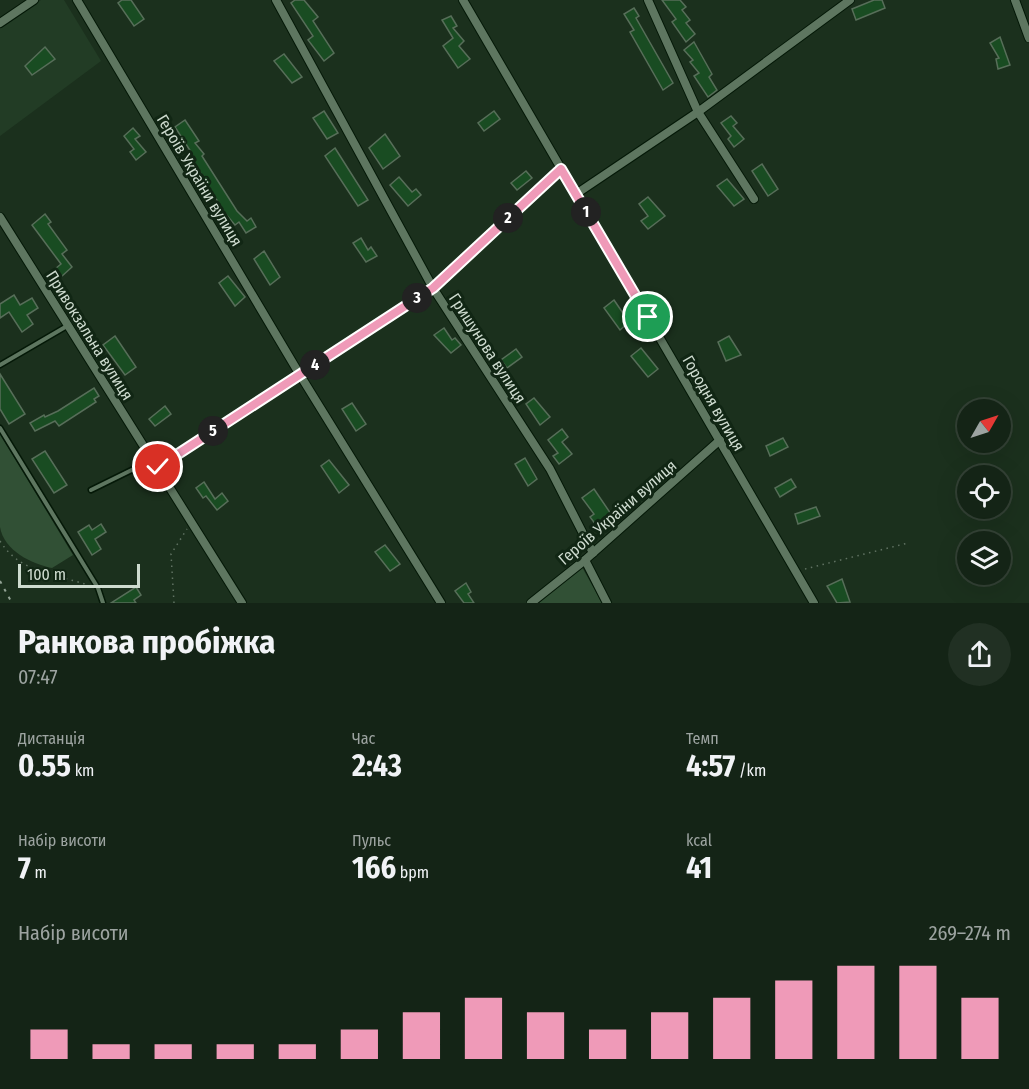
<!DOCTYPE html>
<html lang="uk">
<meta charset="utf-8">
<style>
body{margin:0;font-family:"Fira Sans Condensed",sans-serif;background:#213023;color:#f1f3f6;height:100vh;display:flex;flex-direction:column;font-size:22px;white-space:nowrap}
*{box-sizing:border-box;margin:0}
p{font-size:20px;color:#9da4a1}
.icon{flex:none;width:33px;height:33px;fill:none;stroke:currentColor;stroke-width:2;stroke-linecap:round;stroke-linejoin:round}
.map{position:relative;height:603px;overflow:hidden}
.drawer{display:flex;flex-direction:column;background:#142416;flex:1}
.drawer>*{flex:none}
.needle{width:39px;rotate:51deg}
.fabs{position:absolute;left:957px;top:399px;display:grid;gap:12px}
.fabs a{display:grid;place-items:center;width:54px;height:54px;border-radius:50%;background:#142416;box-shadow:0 6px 24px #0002,0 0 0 2px #334135;font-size:30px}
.scale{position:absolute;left:18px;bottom:15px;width:122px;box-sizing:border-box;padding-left:6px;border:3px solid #cedbcf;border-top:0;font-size:16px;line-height:21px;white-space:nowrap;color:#cedbcf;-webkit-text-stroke:4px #112614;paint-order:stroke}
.pin{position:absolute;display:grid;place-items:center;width:51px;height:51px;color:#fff;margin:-26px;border:3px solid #fff;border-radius:50%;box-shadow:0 2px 6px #0007}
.km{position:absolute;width:30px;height:30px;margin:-15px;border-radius:50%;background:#222;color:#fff;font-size:16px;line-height:30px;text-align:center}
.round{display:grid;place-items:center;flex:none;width:63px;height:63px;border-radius:32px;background:#213023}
.summary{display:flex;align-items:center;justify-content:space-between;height:102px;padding:0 18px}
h1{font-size:33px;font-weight:700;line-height:45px}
.stats{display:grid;grid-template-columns:repeat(3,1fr);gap:9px;height:102px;padding:6px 18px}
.stats div{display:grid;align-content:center}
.stats b{font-size:30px;font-weight:700}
.stats small{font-size:16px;font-weight:400}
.stats p{font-size:16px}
.chart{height:168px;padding:12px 18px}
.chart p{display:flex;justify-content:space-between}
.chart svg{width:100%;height:108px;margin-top:6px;stroke:#ef9ab8;stroke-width:6}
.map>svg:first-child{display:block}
</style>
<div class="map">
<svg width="1029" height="603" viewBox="0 0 1029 603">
<rect width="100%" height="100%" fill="#1b301d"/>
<polygon fill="#223c25" points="41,0 64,0 101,61 0,136 0,29"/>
<g fill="#315035">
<path d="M 0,434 L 73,555 L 52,568 C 32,564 4,551 0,527 C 0,505 0,459 0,434 Z"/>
<polygon points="582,567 602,603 539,603"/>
</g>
<g fill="#194c22" stroke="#576e59" stroke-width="1.5">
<polygon points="122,0 131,0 144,19 134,26 118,3"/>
<polygon points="295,0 304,0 318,17 313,21 334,53 324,61 308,40 313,36 291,3"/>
<polygon points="662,0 680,0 686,7 682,10 690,20 686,23 695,34 686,42 672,22 676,19"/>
<polygon points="874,0 882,0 885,8 856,20 852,9"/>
<polygon points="634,8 639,16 636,18 673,83 663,90 630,32 634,30 624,14"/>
<polygon points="451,16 457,26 453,28 464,41 459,46 470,59 458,68 443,46 453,38 442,20"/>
<polygon points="1000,37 1010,65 998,69 996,59 999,58 990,43"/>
<polygon points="694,42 712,74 709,77 717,90 708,97 694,76 699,73 690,62 693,60 684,50"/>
<polygon points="45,47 55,59 32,75 25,66"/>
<polygon points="284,54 302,77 292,83 274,61"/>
<polygon points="324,111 338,133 327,139 313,118"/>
<polygon points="494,111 500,119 484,131 478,123"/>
<polygon points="731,116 737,123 733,126 744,139 734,147 728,139 731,136 721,123"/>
<polygon points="185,120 199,141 195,143 204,154 202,156 237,211 247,221 251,218 256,227 246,233 239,222 235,225 224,212 189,154 191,152 175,127"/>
<polygon points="133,128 140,136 135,139 146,152 136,160 130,152 134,149 124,136"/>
<polygon points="385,134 400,156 383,169 369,148"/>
<polygon points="335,148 368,200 358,206 325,156"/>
<polygon points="762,164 778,189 768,196 752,171"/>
<polygon points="526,171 532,178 517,190 511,183"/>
<polygon points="399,177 412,192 416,189 421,195 408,206 390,185"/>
<polygon points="727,179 744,199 734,206 717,186"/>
<polygon points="648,197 665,216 648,229 641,221 648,216 639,204"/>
<polygon points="45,214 51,222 48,224 67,250 62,254 72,267 61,277 55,269 61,264 32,225"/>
<polygon points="361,238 368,250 371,247 377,256 366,262 353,243"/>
<polygon points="264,251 280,277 270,285 254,259"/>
<polygon points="228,276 245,297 235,306 219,283"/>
<polygon points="14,295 20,305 32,298 38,308 27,315 33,324 22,332 9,312 0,318 0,304"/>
<polygon points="614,300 629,322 620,330 604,308"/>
<polygon points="444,328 452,340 455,338 461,345 451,353 434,335"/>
<polygon points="115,336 136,367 125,375 103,345"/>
<polygon points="729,336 741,355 726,361 718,342"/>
<polygon points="641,348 658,369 648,377 631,356"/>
<polygon points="516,349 522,357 507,368 501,360"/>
<polygon points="0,374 25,414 9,424 0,409"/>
<polygon points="94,388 99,396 94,399 96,402 59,426 55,421 35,431 30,423 44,415 45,417 58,411"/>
<polygon points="534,398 550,417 540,425 526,404"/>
<polygon points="352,403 366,424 356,431 342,409"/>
<polygon points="165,406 171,414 155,426 149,419"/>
<polygon points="562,429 568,437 562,442 572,454 559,464 553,456 558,453 548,440"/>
<polygon points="783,438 788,447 770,456 766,446"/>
<polygon points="45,451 67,485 54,493 32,459"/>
<polygon points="525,458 537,479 528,486 515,464"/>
<polygon points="329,460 349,485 339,493 321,466"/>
<polygon points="791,479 796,487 780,497 775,488"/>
<polygon points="204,482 215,499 222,493 228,501 217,510 206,496 203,498 196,488"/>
<polygon points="594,489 611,514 596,525 590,517 594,514 582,498"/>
<polygon points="816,507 820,516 798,524 795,514"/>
<polygon points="101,524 106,532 95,539 101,549 92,555 78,532 89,525 92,530"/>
<polygon points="385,545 400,564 390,571 375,552"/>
<polygon points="842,579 850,602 837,603 827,586"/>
<polygon points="466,583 471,592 468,594 474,603 464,603 455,591"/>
<polygon points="136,587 141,595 134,600 136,603 111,603"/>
</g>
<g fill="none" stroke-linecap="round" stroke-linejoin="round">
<defs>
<g id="service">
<polyline points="0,365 67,326"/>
<polyline points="0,428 98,588 103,603"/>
<polyline points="91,490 152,460"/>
</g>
<g id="minor">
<polyline points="77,0 300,375 441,603"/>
<polyline points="276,0 433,288 550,469 593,553"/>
<polyline points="463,0 814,603"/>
<polyline points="648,0 698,112 754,199"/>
<polyline points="1015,0 1029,38"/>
<polyline points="0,23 34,0"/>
<polyline points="576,194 698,112 850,0"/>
<polyline points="0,217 242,603"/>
<polyline points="158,467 433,288 561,169"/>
<polyline points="585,560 607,603"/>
<polyline points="531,603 585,560 720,440"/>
</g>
</defs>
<use href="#service" stroke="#041807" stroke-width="7"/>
<use href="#minor" stroke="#041807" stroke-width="10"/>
<g stroke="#617363" stroke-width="1.5" stroke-dasharray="1.5 4.5" stroke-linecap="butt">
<path d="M 0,541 C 20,573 55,574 88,585"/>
<polyline points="805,569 908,543"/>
<polyline points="174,603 171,554 187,529"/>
</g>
<use href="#service" stroke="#5e7660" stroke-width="4"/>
<use href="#minor" stroke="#5e7660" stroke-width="8"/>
<polyline stroke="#92a294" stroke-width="2" stroke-dasharray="3 6" stroke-linecap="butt" points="0,581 12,603"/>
</g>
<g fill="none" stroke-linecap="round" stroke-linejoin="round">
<defs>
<polyline id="route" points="158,467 433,288 561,169 648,317"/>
</defs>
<use href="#route" stroke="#fff" stroke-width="12"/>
<use href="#route" stroke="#ef9ab8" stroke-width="8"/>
</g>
<g text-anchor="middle" stroke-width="6" stroke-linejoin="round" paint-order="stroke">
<g font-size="16" fill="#cedbcf" stroke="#112614">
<text transform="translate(200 180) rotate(59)" y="6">Героїв України вулиця</text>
<text transform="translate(90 335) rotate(58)" y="6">Привокзальна вулиця</text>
<text transform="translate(488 348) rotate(57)" y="6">Гришунова вулиця</text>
<text transform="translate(714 403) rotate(60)" y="6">Городня вулиця</text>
<text transform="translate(617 512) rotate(-41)" y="6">Героїв України вулиця</text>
</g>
</g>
</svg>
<div class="fabs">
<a><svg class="needle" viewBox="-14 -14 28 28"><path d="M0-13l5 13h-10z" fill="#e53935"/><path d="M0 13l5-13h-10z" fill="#9da4a1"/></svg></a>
<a><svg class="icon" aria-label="locate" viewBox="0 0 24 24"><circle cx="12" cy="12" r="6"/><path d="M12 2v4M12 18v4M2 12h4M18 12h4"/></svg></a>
<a><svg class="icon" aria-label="layers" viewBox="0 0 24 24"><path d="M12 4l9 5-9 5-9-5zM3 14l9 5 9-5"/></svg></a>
</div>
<div class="scale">100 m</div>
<div class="pin" style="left:648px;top:317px;background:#1e9e55"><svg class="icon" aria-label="arrive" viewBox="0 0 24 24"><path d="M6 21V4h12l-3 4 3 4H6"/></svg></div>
<div class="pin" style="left:158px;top:467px;background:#d93025"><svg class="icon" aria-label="check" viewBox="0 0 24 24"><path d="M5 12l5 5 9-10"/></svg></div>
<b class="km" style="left:586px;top:212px">1</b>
<b class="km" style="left:508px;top:218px">2</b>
<b class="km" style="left:417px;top:298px">3</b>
<b class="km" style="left:315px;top:365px">4</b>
<b class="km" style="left:213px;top:431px">5</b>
</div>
<section class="drawer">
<div class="summary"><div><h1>Ранкова пробіжка</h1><p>07:47</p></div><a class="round"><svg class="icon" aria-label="share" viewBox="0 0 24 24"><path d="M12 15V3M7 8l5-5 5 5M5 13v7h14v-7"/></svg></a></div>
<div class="stats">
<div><p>Дистанція</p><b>0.55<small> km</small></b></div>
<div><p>Час</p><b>2:43</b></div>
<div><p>Темп</p><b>4:57<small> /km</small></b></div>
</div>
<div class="stats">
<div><p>Набір висоти</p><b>7<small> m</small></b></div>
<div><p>Пульс</p><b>166<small> bpm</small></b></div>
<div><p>kcal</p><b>41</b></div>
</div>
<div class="chart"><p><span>Набір висоти</span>269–274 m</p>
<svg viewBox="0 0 160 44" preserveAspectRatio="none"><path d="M5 44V32M15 44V38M25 44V38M35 44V38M45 44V38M55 44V32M65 44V25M75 44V19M85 44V25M95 44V32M105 44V25M115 44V19M125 44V12M135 44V6M145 44V6M155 44V19"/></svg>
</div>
</section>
